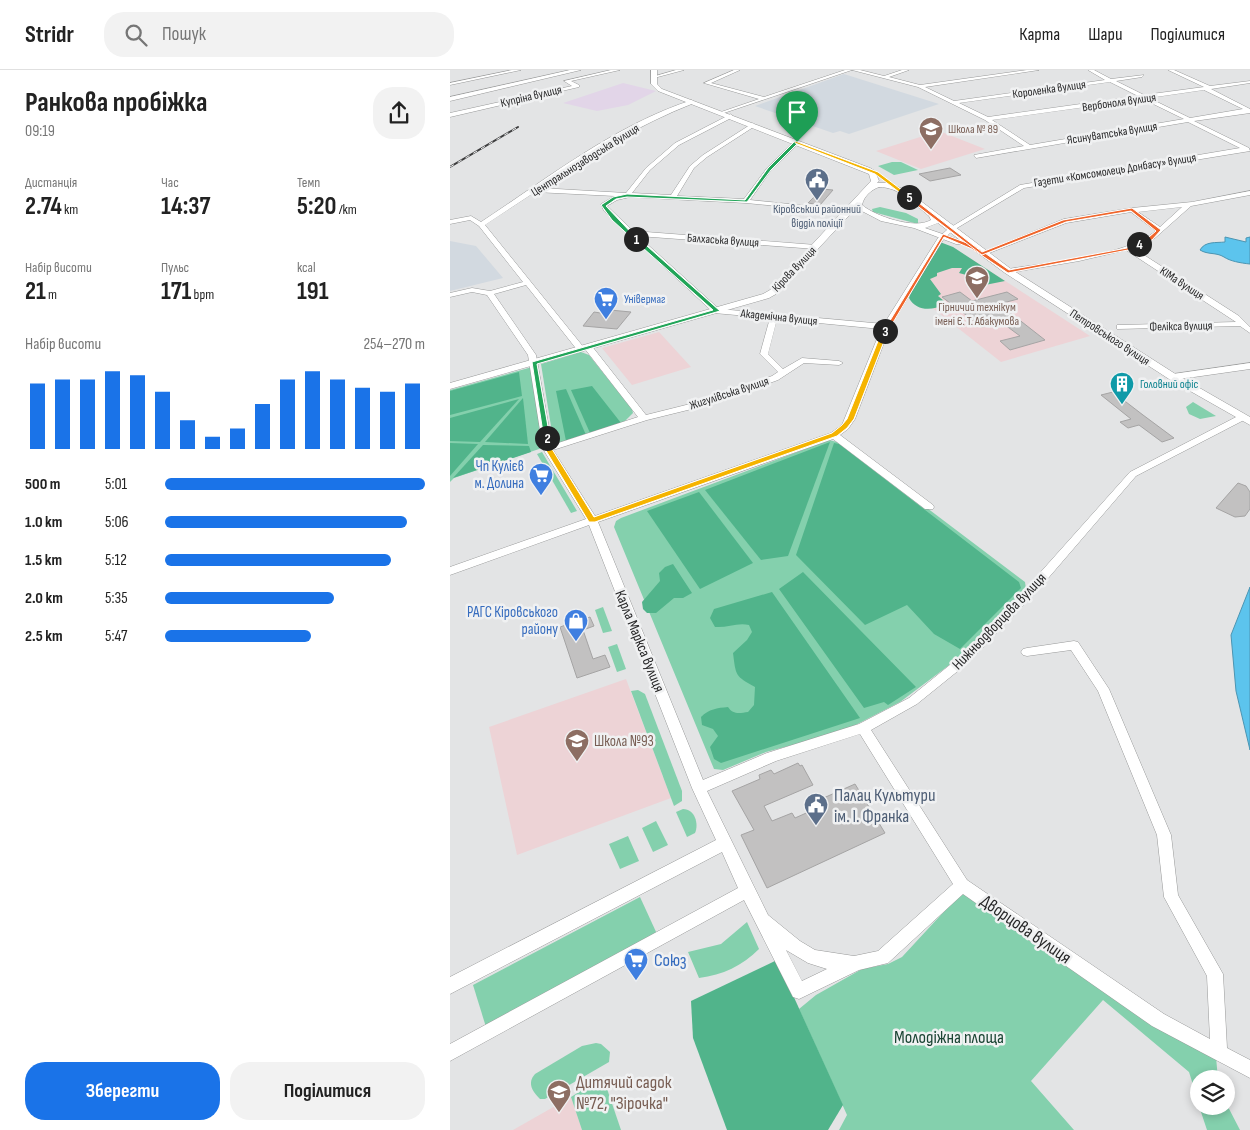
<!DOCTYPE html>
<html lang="uk">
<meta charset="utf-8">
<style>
body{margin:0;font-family:"Sofia Sans Condensed",sans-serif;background:#f2f2f2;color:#222;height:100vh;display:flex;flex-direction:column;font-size:19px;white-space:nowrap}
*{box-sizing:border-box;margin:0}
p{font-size:16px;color:#767676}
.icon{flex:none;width:28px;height:28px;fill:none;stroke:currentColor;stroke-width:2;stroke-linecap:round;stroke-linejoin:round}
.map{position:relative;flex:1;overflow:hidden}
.details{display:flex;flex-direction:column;background:#fff;width:450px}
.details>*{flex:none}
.fabs{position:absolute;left:740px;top:1000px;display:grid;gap:10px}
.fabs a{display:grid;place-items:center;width:45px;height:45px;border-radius:50%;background:#fff;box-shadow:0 2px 8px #0003;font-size:25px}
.pin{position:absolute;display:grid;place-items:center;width:42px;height:42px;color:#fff;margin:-51px -21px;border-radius:50% 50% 50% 0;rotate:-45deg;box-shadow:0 0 5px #0007}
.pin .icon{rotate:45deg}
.km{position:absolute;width:25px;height:25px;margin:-12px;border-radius:50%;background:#222;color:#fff;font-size:14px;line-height:25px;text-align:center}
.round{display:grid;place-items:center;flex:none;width:52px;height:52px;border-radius:20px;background:#f2f2f2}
.head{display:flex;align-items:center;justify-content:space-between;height:85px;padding:0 25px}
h1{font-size:28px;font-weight:700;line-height:38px}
.figures{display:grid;grid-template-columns:repeat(3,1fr);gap:8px;height:85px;padding:5px 25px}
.figures div{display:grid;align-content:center}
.figures b{font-size:25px;font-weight:700}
.figures small{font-size:14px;font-weight:400}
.figures p{font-size:14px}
.chart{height:140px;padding:10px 25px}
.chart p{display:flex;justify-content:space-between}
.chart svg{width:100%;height:90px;margin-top:5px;stroke:#1a73e8;stroke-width:6}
.button{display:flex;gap:10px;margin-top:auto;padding:10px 25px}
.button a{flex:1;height:58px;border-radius:20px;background:#1a73e8;color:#fff;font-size:20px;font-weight:700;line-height:58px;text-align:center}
.button a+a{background:#f2f2f2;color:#222}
ul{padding:0 25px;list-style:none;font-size:16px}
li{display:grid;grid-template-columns:80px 60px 1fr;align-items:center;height:38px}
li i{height:12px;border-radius:6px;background:#1a73e8}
header{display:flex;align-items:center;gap:30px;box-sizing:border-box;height:70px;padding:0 25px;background:#fff;border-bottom:1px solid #e0e0e0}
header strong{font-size:24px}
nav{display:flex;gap:28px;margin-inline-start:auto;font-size:18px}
.search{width:350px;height:45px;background:#f2f2f2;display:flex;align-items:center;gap:12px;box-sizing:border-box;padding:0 18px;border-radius:20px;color:#767676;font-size:19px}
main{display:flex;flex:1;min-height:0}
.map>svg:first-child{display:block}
</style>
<header>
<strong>Stridr</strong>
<div class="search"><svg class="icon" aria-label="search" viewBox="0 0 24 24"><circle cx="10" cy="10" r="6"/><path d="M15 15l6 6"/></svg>Пошук</div>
<nav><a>Карта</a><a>Шари</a><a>Поділитися</a></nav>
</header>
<main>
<section class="details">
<div class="head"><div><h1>Ранкова пробіжка</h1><p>09:19</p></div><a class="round"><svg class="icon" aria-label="share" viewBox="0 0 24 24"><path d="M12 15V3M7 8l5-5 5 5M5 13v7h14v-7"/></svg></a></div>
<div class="figures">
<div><p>Дистанція</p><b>2.74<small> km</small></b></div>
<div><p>Час</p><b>14:37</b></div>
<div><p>Темп</p><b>5:20<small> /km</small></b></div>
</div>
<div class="figures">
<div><p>Набір висоти</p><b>21<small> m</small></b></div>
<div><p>Пульс</p><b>171<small> bpm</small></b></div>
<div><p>kcal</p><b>191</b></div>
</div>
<div class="chart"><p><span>Набір висоти</span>254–270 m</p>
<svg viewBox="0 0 160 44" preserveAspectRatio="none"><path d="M5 44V12M15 44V10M25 44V10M35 44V6M45 44V8M55 44V16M65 44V30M75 44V38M85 44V34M95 44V22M105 44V10M115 44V6M125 44V10M135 44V14M145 44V16M155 44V12"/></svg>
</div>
<ul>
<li><b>500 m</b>5:01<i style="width:100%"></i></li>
<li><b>1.0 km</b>5:06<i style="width:93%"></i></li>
<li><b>1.5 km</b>5:12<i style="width:87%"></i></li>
<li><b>2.0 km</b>5:35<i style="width:65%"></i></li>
<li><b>2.5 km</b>5:47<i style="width:56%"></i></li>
</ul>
<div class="button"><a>Зберегти</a><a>Поділитися</a></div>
</section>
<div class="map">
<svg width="800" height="1060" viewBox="0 0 800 1060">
<rect width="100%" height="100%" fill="#e3e4e5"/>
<polygon fill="#e2d5e8" points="173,13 206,21 178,35 147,41 113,33"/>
<g fill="#d2d9e0">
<polygon points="394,4 489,34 399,64 390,61 383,63 305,36"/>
<polygon points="0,171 26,176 53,208 0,221"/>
</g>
<g fill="#edd3d6">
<polygon points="489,61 535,79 471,99 426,81"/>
<polygon points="503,177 640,266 551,292 461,221"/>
<polygon points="209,262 241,297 182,315 152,278"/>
<polygon points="176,609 221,728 67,785 39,657"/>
<polygon points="121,1027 132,1060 63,1060"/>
</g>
<g fill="#84d0ad">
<polygon points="442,92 451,92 468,100 444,105 428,96"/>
<polygon points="430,137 456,143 468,149 468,154 423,142 422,139"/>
<polygon points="131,282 139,285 182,339 183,343 174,352 104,375 91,294"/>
<polygon points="82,297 92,378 4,408 0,412 0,320"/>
<polygon points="743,332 766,346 750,349 739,344 736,337"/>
<polygon points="379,370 391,373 575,512 576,519 506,590 450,632 392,662 316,682 273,700 264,699 164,457 166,451 171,448"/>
<polygon points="92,382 127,441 121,443 87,384"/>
<polygon points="153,537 162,561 153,563 145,540"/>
<polygon points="167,574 176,599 167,602 158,577"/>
<polygon points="188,620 195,624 232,721 232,731 224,736 181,621"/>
<path d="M 233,739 C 245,739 249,754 245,763 L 237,767 L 226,742 Z"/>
<polygon points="206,751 218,775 203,782 192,758"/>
<polygon points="178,766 189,791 170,799 159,774"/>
<polygon points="513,821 766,987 768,1009 749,1009 749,1034 739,1002 653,930 581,1011 624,1060 389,1060 397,1045 349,939 366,925 412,899 438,894 452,887"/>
<polygon points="190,827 207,864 36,957 23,915"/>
<path d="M 297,852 L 309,879 C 292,896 273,905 249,908 L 238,882 L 271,874 Z"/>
<path d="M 146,973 L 151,974 L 160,982 L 159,992 L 95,1029 L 90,1029 C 82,1021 77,1013 85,1004 L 132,976 Z"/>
<polygon points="153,1007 171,1060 132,1060 121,1027"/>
<polygon points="776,1033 790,1060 757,1060 749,1036 776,1036"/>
</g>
<g fill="#51b48b">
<path d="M 490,172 L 503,177 L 555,211 L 535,215 L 520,206 L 509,203 L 512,198 L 502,198 L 487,203 L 487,206 L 480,209 L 491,224 L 488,226 L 494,231 L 494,235 C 481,241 466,241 459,228 L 461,221 Z"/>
<polygon points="69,302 72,326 0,345 0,321"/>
<polygon points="142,316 171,353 140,363 121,320"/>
<polygon points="116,319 136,365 116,371 106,321"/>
<polygon points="73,328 78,374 35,372"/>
<polygon points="69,329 30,372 0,371 0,348"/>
<polygon points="380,372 338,486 311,490 255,420"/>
<polygon points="0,373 28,374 0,406"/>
<polygon points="384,373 389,374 569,512 571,518 510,579 484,564 457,535 415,555 346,485"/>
<polygon points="33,375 79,376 81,382 3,408"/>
<polygon points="249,422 303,493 250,519 197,441"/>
<polygon points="223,494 242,523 233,528 224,528 206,543 197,543 193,539 192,532 210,511 209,503 215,497"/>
<polygon points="353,502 466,617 438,635 434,632 414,638 329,519"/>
<path d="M 322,522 L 410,648 L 271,693 L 264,689 L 260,677 L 268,666 L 263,659 L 252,655 L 251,647 C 259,639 267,638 278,637 C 283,645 290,643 298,642 L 304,635 L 305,617 C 285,606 286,606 283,583 L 297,570 L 302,562 L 299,555 C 288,552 277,558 265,557 L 260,548 L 264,539 Z"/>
<polygon points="327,890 393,1035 378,1060 277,1060 243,968 241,931"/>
</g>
<g fill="#5cc4ed" stroke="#4c95b2">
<path d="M 775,167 L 796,172 L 796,168 L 800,167 L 800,194 C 790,193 780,191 774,187 C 766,182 758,185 750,180 C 755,171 766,173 775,172 Z"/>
<polygon points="800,517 800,680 786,621 781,565"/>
</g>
<g fill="#c2c1c1" stroke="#a5a4a4">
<polygon points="500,98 511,105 480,111 469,104"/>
<polygon points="372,119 383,120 370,135 358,133"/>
<polygon points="510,222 522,231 557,222 568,229 549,234 595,270 560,280 550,271 570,266 551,252 532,257 492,227"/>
<polygon points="160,240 181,242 167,259 133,256 144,242 157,244"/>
<polygon points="663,322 693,345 724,368 712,372 689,355 678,358 670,352 681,349 651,325"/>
<polygon points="788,413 796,416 800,422 800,439 795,446 785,447 766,438"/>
<polygon points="140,547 144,556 133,560 143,589 155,585 160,597 127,608 110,557"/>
<polygon points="348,693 350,696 352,695 363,715 314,736 322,751 342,743 345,748 372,736 369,730 405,714 435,763 317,818 291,765 304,760 282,721 310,709 309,705 321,700 324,704"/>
</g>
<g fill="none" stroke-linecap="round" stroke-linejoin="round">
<defs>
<g id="minor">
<polygon points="62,0 71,0 0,15 0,13"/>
<polygon points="161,0 170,0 121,11 129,15 129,17 0,47 0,43 122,16 114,11"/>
<polygon points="226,0 234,0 204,8 202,7"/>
<path d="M 284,0 L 290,0 L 261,13 L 314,27 L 395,0 L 410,0 L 434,6 L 452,0 L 459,0 L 439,7 L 470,15 L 577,0 L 589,0 L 475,17 L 504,31 L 655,10 L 638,0 L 644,0 L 661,9 L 694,5 L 692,7 L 666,11 L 694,25 L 754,17 L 718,0 L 724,0 L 760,16 L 800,11 L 800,13 L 761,19 L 800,39 L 800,43 L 744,51 L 799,78 L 800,81 L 574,118 L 502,161 L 493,170 L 440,257 L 405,349 L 398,359 L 390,365 L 483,435 L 484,437 L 483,439 L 475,439 L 383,369 L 148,452 L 253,710 L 317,683 L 409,654 L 459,628 L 511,586 L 580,514 L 680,402 L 788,346 L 794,346 L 794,350 L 686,406 L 588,520 L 519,592 L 467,634 L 421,660 L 517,810 L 714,944 L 760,969 L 757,906 L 714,827 L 707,765 L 648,621 L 621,580 L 577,586 L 573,585 L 571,582 L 573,579 L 577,578 L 624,571 L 628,572 L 659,619 L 721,765 L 728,825 L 773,904 L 777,978 L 800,990 L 800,1008 L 702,956 L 513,824 L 438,893 L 409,900 L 349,929 L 343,927 L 294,830 L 0,991 L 0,974 L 288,818 L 272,782 L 0,924 L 0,907 L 266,770 L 242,718 L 139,455 L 0,505 L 0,497 L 136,449 L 93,379 L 78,285 L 37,225 L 22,222 L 0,227 L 0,223 L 22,218 L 40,221 L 73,212 L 29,156 L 20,150 L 0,154 L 0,150 L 21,146 L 31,152 C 98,108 165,55 242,30 L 244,33 C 188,55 139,85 90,118 L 176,123 L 196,98 L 225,73 L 281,44 L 283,47 L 229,75 L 200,100 L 182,123 L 221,125 L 240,96 L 253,85 L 303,53 L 305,56 L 257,87 L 244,98 L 227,126 L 294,129 L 317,98 L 345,71 L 349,71 L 349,73 L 321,100 L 300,130 L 398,140 L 401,142 L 400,143 L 296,133 L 180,127 L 167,130 L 157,136 L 183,161 L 366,175 L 369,177 L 366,179 L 188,166 L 269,239 L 434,254 L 488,168 L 498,159 L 570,115 L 790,78 L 738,52 L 526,88 L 524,85 L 574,76 L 535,50 L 468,17 L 402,0 L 271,44 L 271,42 L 309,29 L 254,13 ZM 660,12 L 688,26 L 538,47 L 509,33 ZM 754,20 L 793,39 L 740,48 L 699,28 ZM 693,29 L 734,49 L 580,75 L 542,50 ZM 85,122 L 165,126 L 151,134 L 154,141 L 264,243 L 320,248 L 310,284 L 328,302 L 322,306 L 252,331 L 196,345 L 141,275 L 135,275 L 135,279 L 188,347 L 102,375 L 86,285 L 44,224 L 76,215 L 128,281 L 135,279 L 35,155 ZM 327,249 L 431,259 L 392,355 L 381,363 L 145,446 L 103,380 L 197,350 L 258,335 L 328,310 L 354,293 L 389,295 L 393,293 L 389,291 L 352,288 L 333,299 L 318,284 ZM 410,664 L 503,814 L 428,881 L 404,886 L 365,880 L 350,871 L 318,845 L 257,721 L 326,691 ZM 336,880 L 358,893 L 377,899 L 352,911 Z"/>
<path d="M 800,121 L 800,125 L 741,136 L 705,168 L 683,178 L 789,246 L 800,257 L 800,263 L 790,256 L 667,259 L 667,255 L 670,255 L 786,252 L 676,180 L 629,191 L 558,203 L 554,201 L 558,199 C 600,192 673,187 706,161 L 681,142 L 616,153 L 534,185 L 529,184 L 614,149 L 682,138 L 742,132 ZM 732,137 L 710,157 L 688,142 Z"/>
<polygon points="800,293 800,299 723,310 719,307 723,304"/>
</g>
<g id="major">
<polygon points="120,0 131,0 0,31 0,27"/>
<path d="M 201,0 L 207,0 L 207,14 L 212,19 L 420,98 L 425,101 L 429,111 L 427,113 L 437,113 L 456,120 L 561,199 L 727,305 L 800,347 L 800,355 L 719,309 L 555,203 L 513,172 L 512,174 L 506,174 L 464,158 L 431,151 L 406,138 L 326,224 L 319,228 L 0,319 L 0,313 L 313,224 L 320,220 L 421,111 L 419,104 L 414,102 L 208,21 L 201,14 ZM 429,117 C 450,117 464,134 479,146 L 481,150 C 465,160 425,146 412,135 C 414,126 421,120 429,117 ZM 488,153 L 510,170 L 475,158 Z"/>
</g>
</defs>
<use href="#minor" stroke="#989999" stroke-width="1"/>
<use href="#major" stroke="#989999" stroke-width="1"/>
<use href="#minor" fill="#fff" fill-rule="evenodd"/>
<use href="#major" fill="#fff" fill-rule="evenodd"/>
<defs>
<polyline id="rail" points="0,97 68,57"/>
</defs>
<use href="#rail" stroke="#3d3d3e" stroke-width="2"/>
<use href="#rail" stroke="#f0f1f2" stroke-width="1" stroke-dasharray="4.5" stroke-linecap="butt"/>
</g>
<polygon fill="#22a559" stroke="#fff" points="345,71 349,72 321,100 297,132 177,127 166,129 156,136 188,170 184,170 162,150 151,135 163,127 177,124 295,130 318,98"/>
<polygon fill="#22a559" stroke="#fff" points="184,168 188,168 270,241 87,294 100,368 94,369 82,292 263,240 184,170"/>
<polygon fill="#f5b400" stroke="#fff" points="435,259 438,261 404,349 397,358 387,366 145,452 139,452 95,379 93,368 97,366 100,368 102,379 144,447 382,363 392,355 397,349 432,261"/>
<polygon fill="#f0652b" stroke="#fff" points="493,164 525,176 559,200 677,178 689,173 691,174 678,180 558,203 522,179 494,167 438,261 433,262"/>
<polygon fill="#f0652b" stroke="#fff" points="457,126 460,126 532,182 613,150 682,138 711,160 702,170 687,175 687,173 699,167 706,161 681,141 616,152 532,185 457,128"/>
<polygon fill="#f5b400" stroke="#fff" points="345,71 428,102 461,127 457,128 425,104 345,73"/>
<defs>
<symbol id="school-pin" viewBox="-11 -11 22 30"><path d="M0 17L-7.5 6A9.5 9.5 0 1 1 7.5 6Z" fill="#8d6e63" stroke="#f0f1f2"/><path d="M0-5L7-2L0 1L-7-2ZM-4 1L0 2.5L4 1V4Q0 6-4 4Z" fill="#fff"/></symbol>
<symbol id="civic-pin" viewBox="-11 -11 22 30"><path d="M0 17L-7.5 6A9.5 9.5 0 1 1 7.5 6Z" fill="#5c6f8a" stroke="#f0f1f2"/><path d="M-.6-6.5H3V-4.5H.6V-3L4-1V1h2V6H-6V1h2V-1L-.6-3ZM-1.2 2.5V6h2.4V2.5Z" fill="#fff"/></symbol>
<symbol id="university-pin" viewBox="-11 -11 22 30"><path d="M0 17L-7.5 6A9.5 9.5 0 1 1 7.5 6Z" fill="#8d6e63" stroke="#f0f1f2"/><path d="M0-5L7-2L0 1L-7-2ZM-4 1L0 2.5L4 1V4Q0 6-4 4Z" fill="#fff"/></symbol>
<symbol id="supermarket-pin" viewBox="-11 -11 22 30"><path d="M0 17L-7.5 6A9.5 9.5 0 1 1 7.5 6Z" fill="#3f7fe0" stroke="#f0f1f2"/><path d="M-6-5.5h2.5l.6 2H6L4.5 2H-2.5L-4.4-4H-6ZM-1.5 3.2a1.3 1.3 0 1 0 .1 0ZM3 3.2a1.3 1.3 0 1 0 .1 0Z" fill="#fff"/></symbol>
<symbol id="building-pin" viewBox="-11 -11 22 30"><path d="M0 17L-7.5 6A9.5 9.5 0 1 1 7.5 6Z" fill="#0f9aa8" stroke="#f0f1f2"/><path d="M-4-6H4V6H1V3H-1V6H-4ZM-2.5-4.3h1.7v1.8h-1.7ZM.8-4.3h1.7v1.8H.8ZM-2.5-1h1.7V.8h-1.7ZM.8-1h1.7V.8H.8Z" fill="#fff"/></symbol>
<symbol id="shop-pin" viewBox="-11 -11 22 30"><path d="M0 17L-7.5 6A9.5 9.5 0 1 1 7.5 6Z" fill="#3f7fe0" stroke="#f0f1f2"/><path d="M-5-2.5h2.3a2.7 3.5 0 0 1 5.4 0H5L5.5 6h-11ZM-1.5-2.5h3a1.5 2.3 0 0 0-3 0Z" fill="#fff"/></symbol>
</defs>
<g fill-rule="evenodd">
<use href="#school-pin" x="467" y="45" width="28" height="38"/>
<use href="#civic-pin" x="353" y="96" width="28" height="38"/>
<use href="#university-pin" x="513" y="194" width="28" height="38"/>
<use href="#supermarket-pin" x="142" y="215" width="28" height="38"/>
<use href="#building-pin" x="658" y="300" width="28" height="38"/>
<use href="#supermarket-pin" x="77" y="391" width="28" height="38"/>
<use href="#shop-pin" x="112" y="537" width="28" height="38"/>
<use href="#school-pin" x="113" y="657" width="28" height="38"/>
<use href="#civic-pin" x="352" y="721" width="28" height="38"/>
<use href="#supermarket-pin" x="172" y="876" width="28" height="38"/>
<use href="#school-pin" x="95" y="1008" width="28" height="38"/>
</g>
<g text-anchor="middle" stroke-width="5" stroke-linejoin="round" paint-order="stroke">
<g font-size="12" fill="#272728" stroke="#f0f1f2">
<text transform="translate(599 19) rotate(-8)" y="4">Короленка вулиця</text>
<text transform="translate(81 26) rotate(-13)" y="4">Купріна вулиця</text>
<text transform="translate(669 32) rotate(-8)" y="4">Вербоноля вулиця</text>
<text transform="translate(662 63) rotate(-9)" y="4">Ясинуватська вулиця</text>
<text transform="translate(135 90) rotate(-32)" y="4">Центральнозаводська вулиця</text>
<text transform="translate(665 100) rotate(-9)" y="4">Газети «Комсомолець Донбасу» вулиця</text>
<text transform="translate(273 170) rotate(4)" y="4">Балхаська вулиця</text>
<text transform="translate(344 199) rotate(-46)" y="4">Кірова вулиця</text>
<text transform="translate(732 213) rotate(33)" y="4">КІМа вулиця</text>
<text transform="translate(329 247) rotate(6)" y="4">Академічна вулиця</text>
<text transform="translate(731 256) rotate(-1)" y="4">Фелікса вулиця</text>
<text transform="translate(660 267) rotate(33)" y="4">Петровського вулиця</text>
<text transform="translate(279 323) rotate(-18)" y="4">Жигулівська вулиця</text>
</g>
<g font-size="12" fill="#785e54" stroke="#f0f1f2" text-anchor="start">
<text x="498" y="63">Школа № 89</text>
<text x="527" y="241" text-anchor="middle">Гірничий технікум<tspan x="527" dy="14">імені Є. Т. Абакумова</tspan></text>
</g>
<g font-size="12" fill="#4e5e75" stroke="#f0f1f2">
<text x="367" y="143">Кіровський районний<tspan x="367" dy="14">відділ поліції</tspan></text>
</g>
<g font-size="12" fill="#366cbe" stroke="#f0f1f2" text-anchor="start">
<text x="174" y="233">Універмаг</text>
</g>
<g font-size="12" fill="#0d838f" stroke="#f0f1f2" text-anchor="start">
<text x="690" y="318">Головний офіс</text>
</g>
<g font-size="15" fill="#366cbe" stroke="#f0f1f2" text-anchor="end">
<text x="74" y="401">Чп Кулієв<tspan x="74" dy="17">м. Долина</tspan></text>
<text x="108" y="547">РАГС Кіровського<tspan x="108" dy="17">району</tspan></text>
</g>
<g font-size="15" fill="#272728" stroke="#f0f1f2">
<text transform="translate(549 551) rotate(-46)" y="5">Нижньодворцова вулиця</text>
<text transform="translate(190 571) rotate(68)" y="5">Карла Маркса вулиця</text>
</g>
<g font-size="15" fill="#785e54" stroke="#f0f1f2" text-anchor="start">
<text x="144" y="676">Школа №93</text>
</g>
<g font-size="18" fill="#4e5e75" stroke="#f0f1f2" text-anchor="start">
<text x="384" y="731">Палац Культури<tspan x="384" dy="21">ім. І. Франка</tspan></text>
</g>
<g font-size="18" fill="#272728" stroke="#f0f1f2">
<text transform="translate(576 859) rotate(35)" y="6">Дворцова вулиця</text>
</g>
<g font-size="18" fill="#366cbe" stroke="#f0f1f2" text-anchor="start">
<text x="204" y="896">Союз</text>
</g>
<g font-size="18" fill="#1b4534" stroke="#f0f1f2">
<text x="499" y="973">Молодіжна площа</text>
</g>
<g font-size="18" fill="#785e54" stroke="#f0f1f2" text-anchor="start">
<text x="126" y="1018">Дитячий садок<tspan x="126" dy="21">№72, "Зірочка"</tspan></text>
</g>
</g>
</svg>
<div class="fabs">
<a><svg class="icon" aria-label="layers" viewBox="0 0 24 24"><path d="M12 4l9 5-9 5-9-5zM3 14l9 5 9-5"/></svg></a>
</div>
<div class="pin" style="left:347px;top:72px;background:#1e9e55"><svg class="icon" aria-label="arrive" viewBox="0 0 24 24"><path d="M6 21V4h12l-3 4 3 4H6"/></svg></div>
<b class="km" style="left:186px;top:169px">1</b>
<b class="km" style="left:97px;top:368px">2</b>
<b class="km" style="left:435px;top:261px">3</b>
<b class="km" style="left:689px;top:174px">4</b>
<b class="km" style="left:459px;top:127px">5</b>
</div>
</main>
